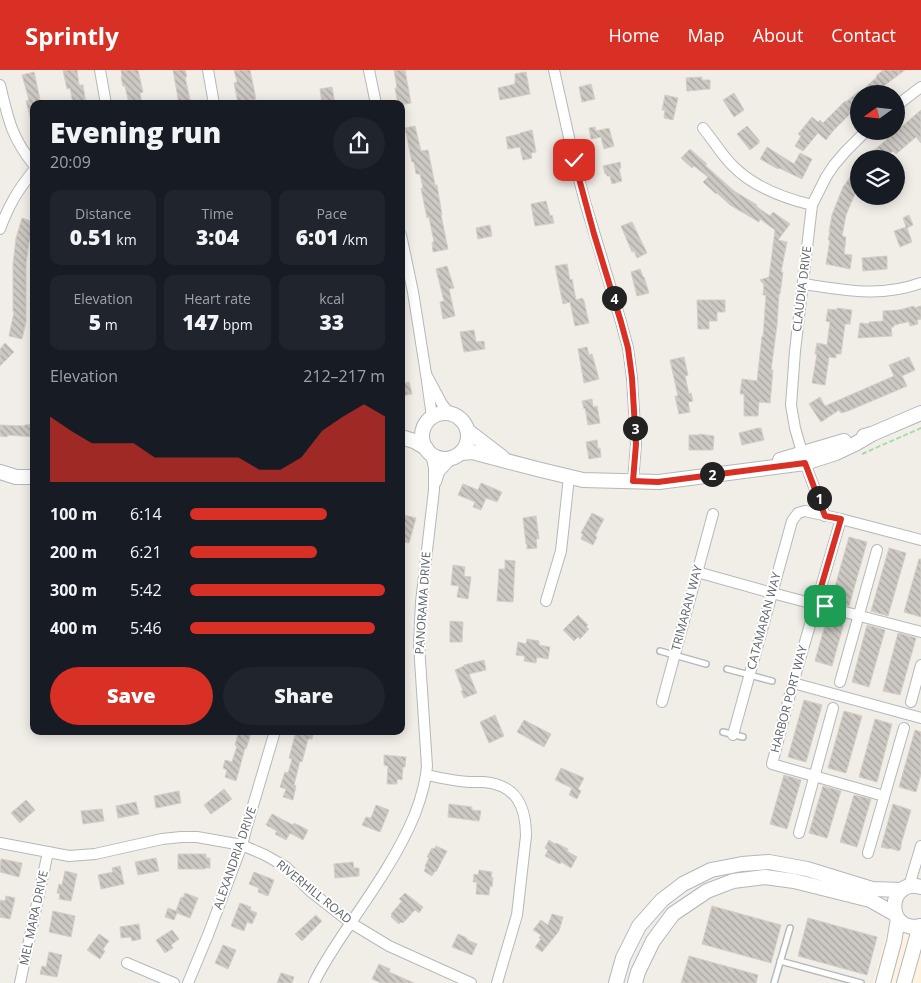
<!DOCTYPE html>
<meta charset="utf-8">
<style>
body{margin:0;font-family:"Open Sans",sans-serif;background:#20242c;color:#f1f3f6;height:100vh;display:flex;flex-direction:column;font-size:19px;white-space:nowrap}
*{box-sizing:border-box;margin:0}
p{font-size:16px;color:#9ea1a6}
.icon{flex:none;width:28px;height:28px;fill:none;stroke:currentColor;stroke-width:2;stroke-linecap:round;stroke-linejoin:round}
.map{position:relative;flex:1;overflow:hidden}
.details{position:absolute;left:30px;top:30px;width:375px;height:635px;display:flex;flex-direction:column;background:#171b24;border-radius:10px;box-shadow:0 2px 12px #0003}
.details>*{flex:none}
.needle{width:32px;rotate:255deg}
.controls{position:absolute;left:850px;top:15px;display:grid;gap:10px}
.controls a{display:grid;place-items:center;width:55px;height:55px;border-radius:50%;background:#171b24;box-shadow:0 2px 12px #0003;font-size:25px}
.pin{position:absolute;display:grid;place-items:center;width:42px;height:42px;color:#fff;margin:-21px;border-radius:10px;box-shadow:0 2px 8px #0006}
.km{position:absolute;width:25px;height:25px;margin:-12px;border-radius:50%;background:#222;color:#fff;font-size:14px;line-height:25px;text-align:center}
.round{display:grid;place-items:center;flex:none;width:52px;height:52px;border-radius:26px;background:#20242c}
.head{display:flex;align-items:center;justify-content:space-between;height:85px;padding:0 20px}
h1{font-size:28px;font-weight:800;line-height:38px}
.metrics{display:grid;grid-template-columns:repeat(3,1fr);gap:8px;height:85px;padding:5px 20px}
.metrics div{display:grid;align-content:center;border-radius:10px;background:#20242c;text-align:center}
.metrics b{font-size:21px;font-weight:800}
.metrics small{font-size:14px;font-weight:400}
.metrics p{font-size:14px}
.chart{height:140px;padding:10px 20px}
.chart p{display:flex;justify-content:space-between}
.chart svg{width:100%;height:90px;margin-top:5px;fill:#d93025;opacity:.7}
.primary-button{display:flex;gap:10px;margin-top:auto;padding:10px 20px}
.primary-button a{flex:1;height:58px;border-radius:30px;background:#d93025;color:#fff;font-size:20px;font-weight:800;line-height:58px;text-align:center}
.primary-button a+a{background:#20242c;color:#f1f3f6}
ul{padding:0 20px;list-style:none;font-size:16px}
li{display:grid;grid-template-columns:80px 60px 1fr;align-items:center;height:38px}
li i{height:12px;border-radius:6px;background:#d93025}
header{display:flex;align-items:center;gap:30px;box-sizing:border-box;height:70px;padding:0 25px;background:#d93025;color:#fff}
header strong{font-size:24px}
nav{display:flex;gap:28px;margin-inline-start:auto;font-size:18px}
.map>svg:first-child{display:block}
</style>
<header>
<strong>Sprintly</strong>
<nav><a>Home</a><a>Map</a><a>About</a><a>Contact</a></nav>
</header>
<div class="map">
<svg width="921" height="913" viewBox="0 0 921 913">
<defs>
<pattern id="building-back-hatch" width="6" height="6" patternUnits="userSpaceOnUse" patternTransform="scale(1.25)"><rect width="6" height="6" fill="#ccc8c3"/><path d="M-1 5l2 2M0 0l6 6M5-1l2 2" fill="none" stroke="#a9a6a2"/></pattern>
</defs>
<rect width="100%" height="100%" fill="#f1ede7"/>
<polygon fill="#fff2de" points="890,850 921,860 921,913 873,913"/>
<g fill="url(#building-back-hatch)" stroke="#d6cec5">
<polygon points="63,0 77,0 79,15 83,15 86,34 73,34 70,18 67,19"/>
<polygon points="121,0 138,0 143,22 140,23 142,34 129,34 125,16 123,16 121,7 122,7"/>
<polygon points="173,0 185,0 187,7 185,7 191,34 179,34"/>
<polygon points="234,0 250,0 256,29 238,33 234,13 237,12"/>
<polygon points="394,0 405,0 411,33 401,35 401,34 398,34 395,18 397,18"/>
<polygon points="883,0 905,0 873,24 859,24 859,35 833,61 826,70 818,63 803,81 795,76 801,66 798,64 812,47 818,52 820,50 823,53 845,31 846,32 859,21 859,23 877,7 876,6"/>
<polygon points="34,2 41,34 34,34 34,50 31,50 26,31 29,30 22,5"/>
<polygon points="526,2 530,24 500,30 498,18 515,14 515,4"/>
<polygon points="702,7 702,10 710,10 710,19 687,21 686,8"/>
<polygon points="591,14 595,29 582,32 579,17"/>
<polygon points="332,17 335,34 322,34 320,19"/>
<polygon points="734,23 744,40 734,47 723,30"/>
<polygon points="665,25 678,28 673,50 664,48 665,40 662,40"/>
<polygon points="921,40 921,73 916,67 896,84 893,81 884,89 864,89"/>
<polygon points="415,56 421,81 428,80 435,115 437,115 442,145 441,145 448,179 433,182 432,172 434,172 429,147 427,148 421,118 423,118 420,104 416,104 414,92 412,92 405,58"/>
<polygon points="747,56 759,70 759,73 750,80 737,64"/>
<polygon points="595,57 596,61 609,58 614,76 604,79 601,67 591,69 589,58"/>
<polygon points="532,60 536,82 531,83 532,88 523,90 520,77 508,79 506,67 520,64 520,63"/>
<polygon points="767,77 794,94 800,83 812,89 802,109 779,98 778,99 760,89"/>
<polygon points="690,79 707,94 705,95 734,121 757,135 756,136 770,146 773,142 790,154 778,170 787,172 781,202 783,202 780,224 779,224 777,255 771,300 773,300 770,333 759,332 758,346 744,346 744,324 740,324 742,309 757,311 762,266 763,267 766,225 763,225 764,215 760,210 769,207 775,160 760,149 759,152 730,135 717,123 716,124 703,112 708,107 694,96 692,98 681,88"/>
<polygon points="620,92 621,98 619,99 622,111 612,114 610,106 607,106 606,103 605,104 603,96"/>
<polygon points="859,95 859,121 857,119 846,145 842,166 846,167 844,184 852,185 850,199 826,194 830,170 828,170 830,162 829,162 832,145 843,117"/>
<polygon points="546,131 550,146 552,145 554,153 535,156 531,134"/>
<polygon points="909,145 913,155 907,158 912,172 900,177 894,161 906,157 903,148"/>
<polygon points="22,148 34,152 34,158 29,172 26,194 26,252 22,269 9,266 14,242 13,242 13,194 16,168"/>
<polygon points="632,152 647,183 637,188 634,181 632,182 621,156"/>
<polygon points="490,155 492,166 478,169 476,158"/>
<polygon points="887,186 887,199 863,201 862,188"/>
<polygon points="567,194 570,210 572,209 576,230 582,228 584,231 589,253 575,256 570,232 563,234 555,196"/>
<polygon points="447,196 454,218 449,219 455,246 443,249 440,232 444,231 436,199"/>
<polygon points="640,199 643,207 644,207 649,223 637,226 631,202"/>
<polygon points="697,230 725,230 725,242 717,242 717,251 709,251 709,259 698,259"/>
<polygon points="914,236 914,238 921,236 921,249 917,250 918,254 910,256 909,252 907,252 894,255 894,257 891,257 892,266 858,268 860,253 869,254 869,252 883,251 883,241 899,240"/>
<polygon points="837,238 852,240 850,254 845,254 841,284 836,284 836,288 829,287 825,315 812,313 817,284 815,284 817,273 827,275 830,252 826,251 828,239 837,240"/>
<polygon points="474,260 476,272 484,271 485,279 464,282 460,262"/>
<polygon points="5,273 14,282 0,296 0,279"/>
<polygon points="587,277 589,285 592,284 599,309 584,313 578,279"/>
<polygon points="684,287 688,305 685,306 689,324 691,323 693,331 688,332 690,342 679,344 675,326 678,326 670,290"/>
<polygon points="909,287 915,300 902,306 907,316 848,341 841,343 839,340 821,352 809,334 820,327 825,336 894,306 889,295"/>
<polygon points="409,312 412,324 401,326 401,314"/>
<polygon points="592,329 593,337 597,336 600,353 588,355 585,338 584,339 582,331"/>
<polygon points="34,354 34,367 8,365 7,367 0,366 0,355 24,356 25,355"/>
<polygon points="758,358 761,358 764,370 742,375 739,363"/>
<polygon points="699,364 714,366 713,380 689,380 689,365 699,365"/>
<polygon points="597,370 598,379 600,378 601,387 589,389 586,372"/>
<polygon points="481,413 502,422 497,432 486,428 481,440 473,437 475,432 458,425 463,414 478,420"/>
<polygon points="592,443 604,449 595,466 597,467 593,475 581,469 583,464 581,463"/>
<polygon points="404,445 416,448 409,473 401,471 401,459"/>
<polygon points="536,446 539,469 536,469 537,478 527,479 527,474 526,474 523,448"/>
<polygon points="849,467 867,472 849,536 831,531"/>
<polygon points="889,478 906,483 888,546 871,541"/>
<polygon points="919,489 921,489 921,547 904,542"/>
<polygon points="505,490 515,491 513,532 497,531 499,499 505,499"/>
<polygon points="453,495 465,497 464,506 471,507 468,529 457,527 459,516 451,515"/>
<polygon points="578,545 588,555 586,557 589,559 580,569 578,567 574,571 563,560"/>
<polygon points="828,545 845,549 832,596 815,591"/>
<polygon points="450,551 463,552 462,572 450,572"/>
<polygon points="867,555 885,560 869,617 852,612"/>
<polygon points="898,563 916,568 900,625 883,621"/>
<polygon points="527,569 539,571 539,575 550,577 548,589 537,587 536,593 524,591 525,586 516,585 518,572 526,574"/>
<polygon points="484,590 486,600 469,604 477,623 464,628 461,621 463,621 455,600 464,596 464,595"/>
<polygon points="804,630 822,635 806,692 788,687"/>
<polygon points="844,641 862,646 846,703 828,698"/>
<polygon points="495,645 504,666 489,673 480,652"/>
<polygon points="875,649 892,654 877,712 859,707"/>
<polygon points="524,650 551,664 544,677 517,662"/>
<polygon points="915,660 921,662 921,704 916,722 899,717"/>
<polygon points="239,661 250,661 249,663 251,663 246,679 245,678 236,711 225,707 227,700 223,698 225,690 232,692 237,676 235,675"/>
<polygon points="296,661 314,661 312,669 308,669 302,692 300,691 294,715 296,716 293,730 283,727 286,719 280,717 285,702 288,703 292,689 289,688"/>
<polygon points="384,685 406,687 405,697 403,697 402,710 397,709 397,714 387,714 388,696 384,695"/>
<polygon points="561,698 584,708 578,719 581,721 577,729 569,725 572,718 555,710"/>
<polygon points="784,705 801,710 787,759 770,754"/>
<polygon points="823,716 841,721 827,768 809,763"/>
<polygon points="224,719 232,729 211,744 204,735"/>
<polygon points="179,721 181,733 156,738 154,726"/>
<polygon points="854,725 871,729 857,777 840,772"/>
<polygon points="26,730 35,740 20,753 11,743"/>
<polygon points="136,732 139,744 118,748 116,736"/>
<polygon points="449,734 472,737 472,740 481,741 479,751 448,747"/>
<polygon points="893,734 911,740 901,774 901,778 899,781 889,778 889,779 881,777"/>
<polygon points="376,735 389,740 380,762 362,755 366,747 371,748"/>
<polygon points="102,739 104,751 83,754 81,741"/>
<polygon points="272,744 293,755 294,753 308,760 303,770 290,763 286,770 275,764 277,761 266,755"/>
<polygon points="549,770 555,774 556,773 568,779 567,781 577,787 571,798 561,792 560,794 545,786 548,780 545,778"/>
<polygon points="436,776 447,781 436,802 435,801 432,806 424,801 426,797 425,796 429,788 427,787 432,778 434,779"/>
<polygon points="178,784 206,784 206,788 210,788 210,798 205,798 205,799 178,799"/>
<polygon points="156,788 159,801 138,805 135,792"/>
<polygon points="1,789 22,793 19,807 0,802"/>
<polygon points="353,792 354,798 359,798 359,806 335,808 334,794"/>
<polygon points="120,796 124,814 101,819 98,805 113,802 112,798"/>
<polygon points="479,800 492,802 491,807 493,808 492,817 490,816 489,825 476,824 477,812 473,812 474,804 478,805"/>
<polygon points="65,801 77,804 71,831 59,829 60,824 57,823 59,814 62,815"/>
<polygon points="254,802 274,810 268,826 258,822 259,818 249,814"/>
<polygon points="185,823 198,828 190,848 177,843 174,850 165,847 168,838 176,841 181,827 183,828"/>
<polygon points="405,823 423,837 419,843 415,840 403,853 401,852 399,854 391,847 392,845 391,844 402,831 399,829"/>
<polygon points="6,826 15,828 10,849 0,847 0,830 5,831"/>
<polygon points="240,833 251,837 250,840 257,843 252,854 247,852 244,861 231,856"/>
<polygon points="712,836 781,855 771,893 702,874"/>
<polygon points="53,841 75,846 71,867 49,862"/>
<polygon points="552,844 563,847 559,861 542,882 535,877 541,869 539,868 541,865 533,860 541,850 548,855"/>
<polygon points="316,845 322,851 302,871 295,864"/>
<polygon points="808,848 877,867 867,905 798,886"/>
<polygon points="139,854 141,869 132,871 131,867 121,868 120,857"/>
<polygon points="172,860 179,869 171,875 173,878 165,883 156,870"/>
<polygon points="99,864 109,871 103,879 105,881 100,889 87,880"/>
<polygon points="458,864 467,868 467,870 477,874 472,885 452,877"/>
<polygon points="223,875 236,880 228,899 215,893"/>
<polygon points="49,882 62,885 57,907 40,904 42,896 46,897"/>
<polygon points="689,886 758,905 756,913 681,913"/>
<polygon points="379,894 390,899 389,902 414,913 381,913 372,909"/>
<polygon points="281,903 294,907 292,913 277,913"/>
</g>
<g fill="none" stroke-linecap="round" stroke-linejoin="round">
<defs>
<g id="lane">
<polyline points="660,581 706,594"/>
<polyline points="727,599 772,611"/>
<polyline points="723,662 743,667"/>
<polyline points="780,891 861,913"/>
<polyline points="774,913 790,858"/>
</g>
<g id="street">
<polyline points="100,0 106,34"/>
<polyline points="208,0 214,34"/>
<polyline points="369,0 376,34"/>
<polyline points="554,0 574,90 585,132 621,252 628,278 632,308 636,374 633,411"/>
<path d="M 0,15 C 8,48 11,67 34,95"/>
<polyline points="896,36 921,17"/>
<path d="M 703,58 C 713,70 721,84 732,95 C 753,117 783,128 812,135"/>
<path d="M 0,159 C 9,135 17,121 34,100"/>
<polyline points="401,165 413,222 426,304"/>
<path d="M 803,214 C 844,220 880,228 921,213"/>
<polyline points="432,347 426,304 442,334 449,343"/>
<polyline points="436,412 439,402 452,388"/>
<polyline points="825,446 805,393 795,358 791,335 795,281 812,135 826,107 834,95 846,81 866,61"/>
<polyline points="841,449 793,613 772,694 884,726"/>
<polyline points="697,502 772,523 921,562"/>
<polyline points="546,531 561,481 569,407"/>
<polyline points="840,612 877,480"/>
<polyline points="793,613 921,648"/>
<polyline points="662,632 713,444"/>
<polyline points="911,632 921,595"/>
<polyline points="733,665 792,451 798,443 805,441 841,449 921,470"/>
<path d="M 427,705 C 440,708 455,711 469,712 C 474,712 479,712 484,712 C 517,715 526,737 526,766 L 517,845 L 497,913"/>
<polyline points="799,763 833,638"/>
<polyline points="0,773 69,786 95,784 162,769 181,767 197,767 242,775 265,785 286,797 310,821 351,853 389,876 471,913"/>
<polyline points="868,783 904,658"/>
<polyline points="909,816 921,776"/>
<polyline points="127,893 174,913"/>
<polyline points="20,913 48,782"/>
<polyline points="188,913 208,865 242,775 247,756 275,661"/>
<path d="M 314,913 C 324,892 337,873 350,854 C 374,819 399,783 415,744 C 421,728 426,713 427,696 L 419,575 L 421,532 L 434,420 L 434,398 L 431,384"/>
</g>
<g id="secondary">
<circle cx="445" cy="366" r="23"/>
<polyline points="468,361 502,387"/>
<polyline points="864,366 872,364 921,343"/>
<polyline points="401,367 414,371 426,378"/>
<polyline points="462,383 472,382 541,400 583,410 659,412 805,393 836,383 855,374 872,364"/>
<polyline points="780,390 844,371"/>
<polyline points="0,402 16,407 34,407"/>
<path d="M 921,817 C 887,807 884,864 921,856"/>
<polyline points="616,913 623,888 639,856 662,830 683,814 711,800 742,794 769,792 807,799 872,819 902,820"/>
<polyline points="635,913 638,902 653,871 673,844 707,821 733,811 765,807 794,811 870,830 895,844"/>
<polyline points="883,913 894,872 898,849"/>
<polyline points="904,913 920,856"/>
</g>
</defs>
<use href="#lane" stroke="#b4b9bc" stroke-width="8"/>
<use href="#street" stroke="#b4b9bc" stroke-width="12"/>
<use href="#secondary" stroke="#b3b8bc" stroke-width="16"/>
<polyline stroke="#a5dcab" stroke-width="2" stroke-dasharray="5 2.5" stroke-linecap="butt" points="862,384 921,358"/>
<use href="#lane" stroke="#fff" stroke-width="5"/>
<use href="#street" stroke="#fff" stroke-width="10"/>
<use href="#secondary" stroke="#fff" stroke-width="14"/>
</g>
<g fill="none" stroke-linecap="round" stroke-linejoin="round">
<defs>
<polyline id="route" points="574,90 594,164 621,252 628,278 632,308 636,374 633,411 658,412 805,393 825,446 841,449 816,534 825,536"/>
</defs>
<use href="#route" stroke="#fff" stroke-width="10"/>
<use href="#route" stroke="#d93025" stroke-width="6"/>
</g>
<g text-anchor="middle" stroke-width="4" stroke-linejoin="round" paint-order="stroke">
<g font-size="12" fill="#5e6468" stroke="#fff">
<text transform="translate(802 219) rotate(-83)" y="4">CLAUDIA DRIVE</text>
<text transform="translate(423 533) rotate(-86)" y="4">PANORAMA DRIVE</text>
<text transform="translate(687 538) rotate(-75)" y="4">TRIMARAN WAY</text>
<text transform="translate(764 551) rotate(-75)" y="4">CATAMARAN WAY</text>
<text transform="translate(789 629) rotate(-75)" y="4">HARBOR PORT WAY</text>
<text transform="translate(235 788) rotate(-71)" y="4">ALEXANDRIA DRIVE</text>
<text transform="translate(314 822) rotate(39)" y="4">RIVERHILL ROAD</text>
<text transform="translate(34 848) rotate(-78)" y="4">MEL MARA DRIVE</text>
</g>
</g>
</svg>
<div class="controls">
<a><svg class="needle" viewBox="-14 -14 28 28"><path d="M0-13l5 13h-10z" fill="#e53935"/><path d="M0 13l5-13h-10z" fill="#9ea1a6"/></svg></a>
<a><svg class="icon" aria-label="layers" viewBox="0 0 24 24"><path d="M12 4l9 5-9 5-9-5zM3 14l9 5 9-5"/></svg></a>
</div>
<div class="pin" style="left:825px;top:536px;background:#1e9e55"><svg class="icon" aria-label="arrive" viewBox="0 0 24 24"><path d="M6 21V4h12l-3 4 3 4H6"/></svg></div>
<div class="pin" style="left:574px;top:90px;background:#d93025"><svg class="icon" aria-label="check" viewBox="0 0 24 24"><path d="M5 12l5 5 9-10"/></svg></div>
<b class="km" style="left:819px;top:428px">1</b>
<b class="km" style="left:712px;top:404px">2</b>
<b class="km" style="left:635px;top:358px">3</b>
<b class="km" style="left:614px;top:228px">4</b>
<section class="details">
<div class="head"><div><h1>Evening run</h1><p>20:09</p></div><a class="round"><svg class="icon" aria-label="share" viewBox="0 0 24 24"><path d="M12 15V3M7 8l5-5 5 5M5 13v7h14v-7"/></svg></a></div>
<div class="metrics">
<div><p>Distance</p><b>0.51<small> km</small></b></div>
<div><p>Time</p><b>3:04</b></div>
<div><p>Pace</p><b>6:01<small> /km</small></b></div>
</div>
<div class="metrics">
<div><p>Elevation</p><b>5<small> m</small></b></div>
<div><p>Heart rate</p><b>147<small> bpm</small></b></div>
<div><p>kcal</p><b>33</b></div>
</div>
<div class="chart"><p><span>Elevation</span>212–217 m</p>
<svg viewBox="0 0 160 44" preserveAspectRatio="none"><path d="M0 44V12L10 19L20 25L30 25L40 25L50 32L60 32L70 32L80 32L90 32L100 38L110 38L120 32L130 19L140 12L150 6L160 12V44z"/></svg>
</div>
<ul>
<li><b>100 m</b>6:14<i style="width:70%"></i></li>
<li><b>200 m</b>6:21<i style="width:65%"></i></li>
<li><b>300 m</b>5:42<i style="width:100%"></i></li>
<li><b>400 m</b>5:46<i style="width:95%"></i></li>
</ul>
<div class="primary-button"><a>Save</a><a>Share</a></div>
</section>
</div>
